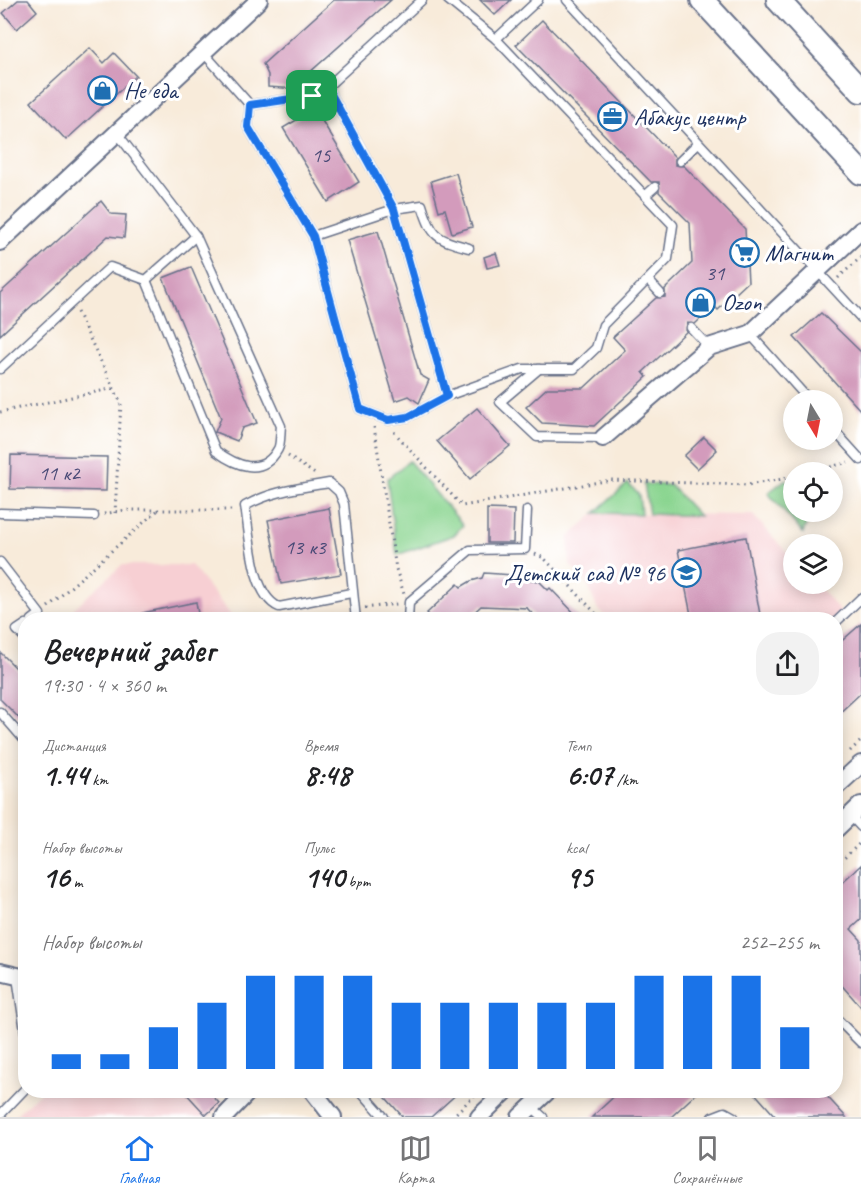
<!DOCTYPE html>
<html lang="ru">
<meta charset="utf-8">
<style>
body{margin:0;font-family:Caveat,sans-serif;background:#f2f2f2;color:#202124;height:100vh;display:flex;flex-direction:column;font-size:22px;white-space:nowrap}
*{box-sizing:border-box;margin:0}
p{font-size:20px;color:#757577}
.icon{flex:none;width:33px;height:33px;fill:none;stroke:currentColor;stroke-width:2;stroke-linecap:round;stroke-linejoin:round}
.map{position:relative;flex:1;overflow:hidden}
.details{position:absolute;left:18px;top:612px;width:825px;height:486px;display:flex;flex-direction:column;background:#fff;border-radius:24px;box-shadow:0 3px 15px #0003}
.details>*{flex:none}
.needle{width:39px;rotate:170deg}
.controls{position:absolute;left:783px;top:390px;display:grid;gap:12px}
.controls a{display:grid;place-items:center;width:60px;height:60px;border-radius:50%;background:#fff;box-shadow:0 3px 15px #0003;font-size:30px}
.pin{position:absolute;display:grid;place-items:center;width:51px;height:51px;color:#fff;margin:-26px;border-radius:12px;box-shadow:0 3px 9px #0006}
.round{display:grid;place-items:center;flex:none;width:63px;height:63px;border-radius:24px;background:#f2f2f2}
.head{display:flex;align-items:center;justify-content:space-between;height:102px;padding:0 24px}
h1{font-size:33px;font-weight:800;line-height:45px}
.figures{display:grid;grid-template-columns:repeat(3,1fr);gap:9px;height:102px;padding:6px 24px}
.figures div{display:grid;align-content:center}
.figures b{font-size:30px;font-weight:800}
.figures small{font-size:16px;font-weight:400}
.figures p{font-size:16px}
.chart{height:168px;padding:12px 24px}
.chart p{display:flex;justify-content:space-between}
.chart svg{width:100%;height:108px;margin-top:6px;stroke:#1a73e8;stroke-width:6}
.tab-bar{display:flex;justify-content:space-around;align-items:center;height:84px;border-top:2px solid #e0e0e0;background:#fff;font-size:16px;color:#757577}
.tab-bar a{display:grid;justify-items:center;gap:3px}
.tab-bar .selected{color:#1a73e8}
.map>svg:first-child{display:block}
</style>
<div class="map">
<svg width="861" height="1117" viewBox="0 0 861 1117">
<rect width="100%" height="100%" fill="#fff"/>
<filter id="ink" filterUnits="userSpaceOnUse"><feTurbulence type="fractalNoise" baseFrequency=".0167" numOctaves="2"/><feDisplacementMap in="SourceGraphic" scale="12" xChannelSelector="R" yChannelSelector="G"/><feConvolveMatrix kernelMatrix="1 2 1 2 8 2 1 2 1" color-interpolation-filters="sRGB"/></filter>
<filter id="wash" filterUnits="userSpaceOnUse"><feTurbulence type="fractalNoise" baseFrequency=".008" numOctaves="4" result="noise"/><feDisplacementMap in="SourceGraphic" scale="24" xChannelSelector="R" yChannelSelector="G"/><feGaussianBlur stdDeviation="1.35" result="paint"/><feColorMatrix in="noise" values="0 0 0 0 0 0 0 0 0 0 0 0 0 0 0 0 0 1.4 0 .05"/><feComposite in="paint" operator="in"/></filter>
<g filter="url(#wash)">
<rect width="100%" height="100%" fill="#f8ebda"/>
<g fill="#f7cfd3">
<polygon points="595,513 753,515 793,559 794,584 816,584 841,612 833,620 608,619 597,608 586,581 570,565 568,538"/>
<polygon points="122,565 191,565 234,619 61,620"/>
<polygon points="42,1091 212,1091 224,1103 209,1117 13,1117"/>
</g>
<g fill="#8bd591" stroke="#538278" stroke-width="1.5">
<polygon points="409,461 463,525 454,535 397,555 387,479"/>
<polygon points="786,479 793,488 794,512 811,512 803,533 768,493"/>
<polygon points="628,483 639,495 641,514 595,513"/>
<polygon points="644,484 670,485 699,516 649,514"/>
</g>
<g id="blocks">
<g fill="#d39bbc">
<polygon points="18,0 28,0 37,11 17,29 3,13"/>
<polygon points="334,0 391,0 299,82 298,89 268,87 268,75 263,64"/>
<polygon points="480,0 511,0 495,15"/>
<polygon points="542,20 675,157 675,165 684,166 745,229 748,282 718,310 714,306 695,324 687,323 686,332 643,372 647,377 594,426 542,423 526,407 547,388 584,388 625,350 613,337 656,298 665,297 665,289 692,263 690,223 659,192 659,182 651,182 516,45"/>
<polygon points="90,48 104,63 114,53 136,76 66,140 31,102"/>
<polygon points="315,109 359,182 328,202 283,128"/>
<polygon points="456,173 472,227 452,233 445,209 439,211 431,181"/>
<polygon points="101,201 111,214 126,215 124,238 108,236 0,335 0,293"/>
<polygon points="378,231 420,375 429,380 419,403 409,396 395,401 347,240"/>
<polygon points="496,253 500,265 487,268 484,257"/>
<polygon points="191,267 257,423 242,428 237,441 215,432 221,418 163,278"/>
<polygon points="821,313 861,352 861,411 794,337"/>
<polygon points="477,408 510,446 470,479 437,441"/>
<polygon points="704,437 717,450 697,469 684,456"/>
<polygon points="11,455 107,457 106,491 10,489"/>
<polygon points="329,508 341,574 281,584 268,520"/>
<polygon points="487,509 514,510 513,543 487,543"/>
<polygon points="746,537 761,620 692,620 678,550"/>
<polygon points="484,573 526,576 526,579 539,581 548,590 550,588 581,620 538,620 527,608 481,606 466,620 433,620 427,613 458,584 461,587 471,581 482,578"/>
<polygon points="196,602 199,620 143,620 142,613"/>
<polygon points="861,624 861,693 836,716 836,646"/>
<polygon points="0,652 26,678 26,725 0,699"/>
<polygon points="861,865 861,920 851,929 861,940 861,1007 836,979 836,888"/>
<polygon points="183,1090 207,1090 219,1103 206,1115"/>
<polygon points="379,1090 461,1090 431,1117 403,1117"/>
<polygon points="621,1090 700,1090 671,1117 592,1117"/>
<polygon points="752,1090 821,1090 846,1117 776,1117"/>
</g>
</g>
</g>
<g filter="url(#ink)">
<use href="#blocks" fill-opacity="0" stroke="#687189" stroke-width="1.5"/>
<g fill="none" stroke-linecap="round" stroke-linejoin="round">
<defs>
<g id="service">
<polyline points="567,0 861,318"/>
<polyline points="496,39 538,0"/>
<polyline points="203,52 250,105 312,96 327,87 422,0"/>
<polyline points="327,87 394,209 447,396"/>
<polyline points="250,105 248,127 313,236 360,409 388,420 408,417 447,396 522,369 574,369 596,348 603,325 668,259 673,225 496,39 448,0"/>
<polyline points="680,161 698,143"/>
<polyline points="646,195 655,187"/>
<path d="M 313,236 L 394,209 L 422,205 C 432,238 437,239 469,248"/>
<path d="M 146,280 L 216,451 C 235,465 262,478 278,449 C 281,444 280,432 281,426 L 196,236"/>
<polyline points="648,280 660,293"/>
<polyline points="691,328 709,347"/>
<polyline points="750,334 809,400"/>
<polyline points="0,369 110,267 146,280 196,236 117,133"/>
<polyline points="539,369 500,402 537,437 603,438"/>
<polyline points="832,428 861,460"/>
<polyline points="0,513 94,516"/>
<polyline points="0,562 40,614 32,620"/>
<path d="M 351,593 L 279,607 C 251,595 250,534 245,506 C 272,491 299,488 329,483 L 339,492 L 344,504 L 356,620"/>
<polyline points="408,620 409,602 470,550 525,549 527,510"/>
<polyline points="836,622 861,598"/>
<polyline points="26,624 17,630 26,639"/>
<polyline points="0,712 26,742"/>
<polyline points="850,815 861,827"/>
<polyline points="17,977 26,1038"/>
<polyline points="836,1018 861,1043"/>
<polyline points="360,1090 384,1117"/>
<polyline points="532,1107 543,1117"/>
<polyline points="0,1115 26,1088"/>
<polyline points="712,1117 725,1112 734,1117"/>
</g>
<g id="minor">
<polyline points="0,242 259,0"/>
<polyline points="603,438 709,347 750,334 861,230"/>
<polyline points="836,787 861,764"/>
<polyline points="836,829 861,805"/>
<polyline points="0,972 26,978"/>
<polyline points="312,1090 333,1117"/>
<polyline points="224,1117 250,1090"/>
<polyline points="479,1117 507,1090"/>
<polyline points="520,1117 549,1090"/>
</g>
<g id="secondary">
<polyline points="702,0 861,173"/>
<polyline points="778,0 861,91"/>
</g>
</defs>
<use href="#service" stroke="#687189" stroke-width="11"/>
<use href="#minor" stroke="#687189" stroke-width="20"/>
<use href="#secondary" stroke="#687189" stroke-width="26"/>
<g stroke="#687189" stroke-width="3" stroke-dasharray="1.5 4.5" stroke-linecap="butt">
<polyline points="838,278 861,257"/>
<polyline points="77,312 121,403 115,513"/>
<polyline points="0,412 115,388"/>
<polyline points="374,427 396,569 404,594"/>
<polyline points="394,432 462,506 611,480 748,485 794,477"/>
<polyline points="288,456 315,474"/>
<polyline points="813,472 848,462"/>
<polyline points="104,514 125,510 235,510"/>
<polyline points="535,554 544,558 602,620"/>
<polyline points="48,607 158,510"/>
<polyline points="365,608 397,604"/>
<polyline points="850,751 861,741"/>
<polyline points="836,866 861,842"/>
<polyline points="452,1117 480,1090"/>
</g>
<use href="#service" stroke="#fff" stroke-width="8"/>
<use href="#minor" stroke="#fff" stroke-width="16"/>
<use href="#secondary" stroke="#fff" stroke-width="22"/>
</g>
</g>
<g fill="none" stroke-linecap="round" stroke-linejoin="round" filter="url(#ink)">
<defs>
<polygon id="route" points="327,87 394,209 447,396 408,417 388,420 360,409 313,236 248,127 250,105 312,96"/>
</defs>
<use href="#route" stroke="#fff" stroke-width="12"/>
<use href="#route" stroke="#1a73e8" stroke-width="8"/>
</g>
<defs>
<symbol id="shop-ring" viewBox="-11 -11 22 22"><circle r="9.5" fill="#fff" stroke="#1f6fb2" stroke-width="1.5"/><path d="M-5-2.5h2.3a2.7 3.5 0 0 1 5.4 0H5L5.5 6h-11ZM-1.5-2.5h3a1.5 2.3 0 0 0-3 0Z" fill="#1f6fb2"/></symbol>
<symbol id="office-ring" viewBox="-11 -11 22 22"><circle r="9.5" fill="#fff" stroke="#1f6fb2" stroke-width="1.5"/><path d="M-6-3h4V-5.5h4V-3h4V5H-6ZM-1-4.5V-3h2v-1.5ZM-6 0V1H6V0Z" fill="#1f6fb2"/></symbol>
<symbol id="supermarket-ring" viewBox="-11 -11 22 22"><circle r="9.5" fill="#fff" stroke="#1f6fb2" stroke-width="1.5"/><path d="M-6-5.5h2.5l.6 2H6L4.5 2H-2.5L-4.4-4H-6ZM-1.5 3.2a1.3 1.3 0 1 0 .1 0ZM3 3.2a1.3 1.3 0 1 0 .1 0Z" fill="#1f6fb2"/></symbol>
<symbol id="school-ring" viewBox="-11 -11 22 22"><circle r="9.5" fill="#fff" stroke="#1f6fb2" stroke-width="1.5"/><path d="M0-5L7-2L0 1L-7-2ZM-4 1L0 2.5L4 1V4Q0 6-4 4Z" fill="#1f6fb2"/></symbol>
</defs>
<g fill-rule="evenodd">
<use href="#shop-ring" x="86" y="74" width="33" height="33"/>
<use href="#office-ring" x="596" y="100" width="33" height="33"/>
<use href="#supermarket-ring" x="728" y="236" width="33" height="33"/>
<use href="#shop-ring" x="684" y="286" width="33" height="33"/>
<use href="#school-ring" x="670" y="556" width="33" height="33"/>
</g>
<g text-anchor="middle" stroke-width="6" stroke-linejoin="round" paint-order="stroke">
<g font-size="21" fill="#494a76">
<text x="321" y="162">15</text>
<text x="715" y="280">31</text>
<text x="59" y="480">11 к2</text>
<text x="305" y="554">13 к3</text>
</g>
<g font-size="24" fill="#1b2f5e" stroke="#fff" text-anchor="start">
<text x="124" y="98">Не еда</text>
<text x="634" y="125">Абакус центр</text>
<text x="765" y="261">Магнит</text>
<text x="722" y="310">Ozon</text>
<text x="665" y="581" text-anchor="end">Детский сад № 96</text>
</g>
</g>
</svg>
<div class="controls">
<a><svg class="needle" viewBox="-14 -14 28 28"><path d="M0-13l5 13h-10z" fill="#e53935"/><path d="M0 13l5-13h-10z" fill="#757577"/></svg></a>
<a><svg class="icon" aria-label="locate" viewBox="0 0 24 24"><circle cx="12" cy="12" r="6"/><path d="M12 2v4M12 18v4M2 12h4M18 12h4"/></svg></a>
<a><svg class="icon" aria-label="layers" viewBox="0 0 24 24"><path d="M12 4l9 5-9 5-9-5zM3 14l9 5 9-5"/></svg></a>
</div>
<div class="pin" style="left:312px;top:96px;background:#1e9e55"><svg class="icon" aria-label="arrive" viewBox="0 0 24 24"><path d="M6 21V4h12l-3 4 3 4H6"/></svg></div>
<section class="details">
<div class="head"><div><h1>Вечерний забег</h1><p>19:30 · 4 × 360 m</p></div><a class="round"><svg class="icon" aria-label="share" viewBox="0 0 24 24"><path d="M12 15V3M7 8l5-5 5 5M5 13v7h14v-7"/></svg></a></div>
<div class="figures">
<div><p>Дистанция</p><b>1.44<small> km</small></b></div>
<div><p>Время</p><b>8:48</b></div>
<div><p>Темп</p><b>6:07<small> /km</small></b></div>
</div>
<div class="figures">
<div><p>Набор высоты</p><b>16<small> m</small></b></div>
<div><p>Пульс</p><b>140<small> bpm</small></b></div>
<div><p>kcal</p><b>95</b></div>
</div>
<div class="chart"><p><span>Набор высоты</span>252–255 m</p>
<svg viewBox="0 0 160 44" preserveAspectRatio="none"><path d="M5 44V38M15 44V38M25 44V27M35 44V17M45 44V6M55 44V6M65 44V6M75 44V17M85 44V17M95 44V17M105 44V17M115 44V17M125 44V6M135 44V6M145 44V6M155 44V27"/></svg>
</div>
</section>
</div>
<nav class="tab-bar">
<a class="selected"><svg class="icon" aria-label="home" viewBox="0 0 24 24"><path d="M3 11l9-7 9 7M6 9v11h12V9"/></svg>Главная</a>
<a><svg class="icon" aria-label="map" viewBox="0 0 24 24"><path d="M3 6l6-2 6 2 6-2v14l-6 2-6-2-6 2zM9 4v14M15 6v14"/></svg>Карта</a>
<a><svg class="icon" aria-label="saved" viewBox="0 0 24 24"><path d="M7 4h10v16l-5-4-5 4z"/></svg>Сохранённые</a>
</nav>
